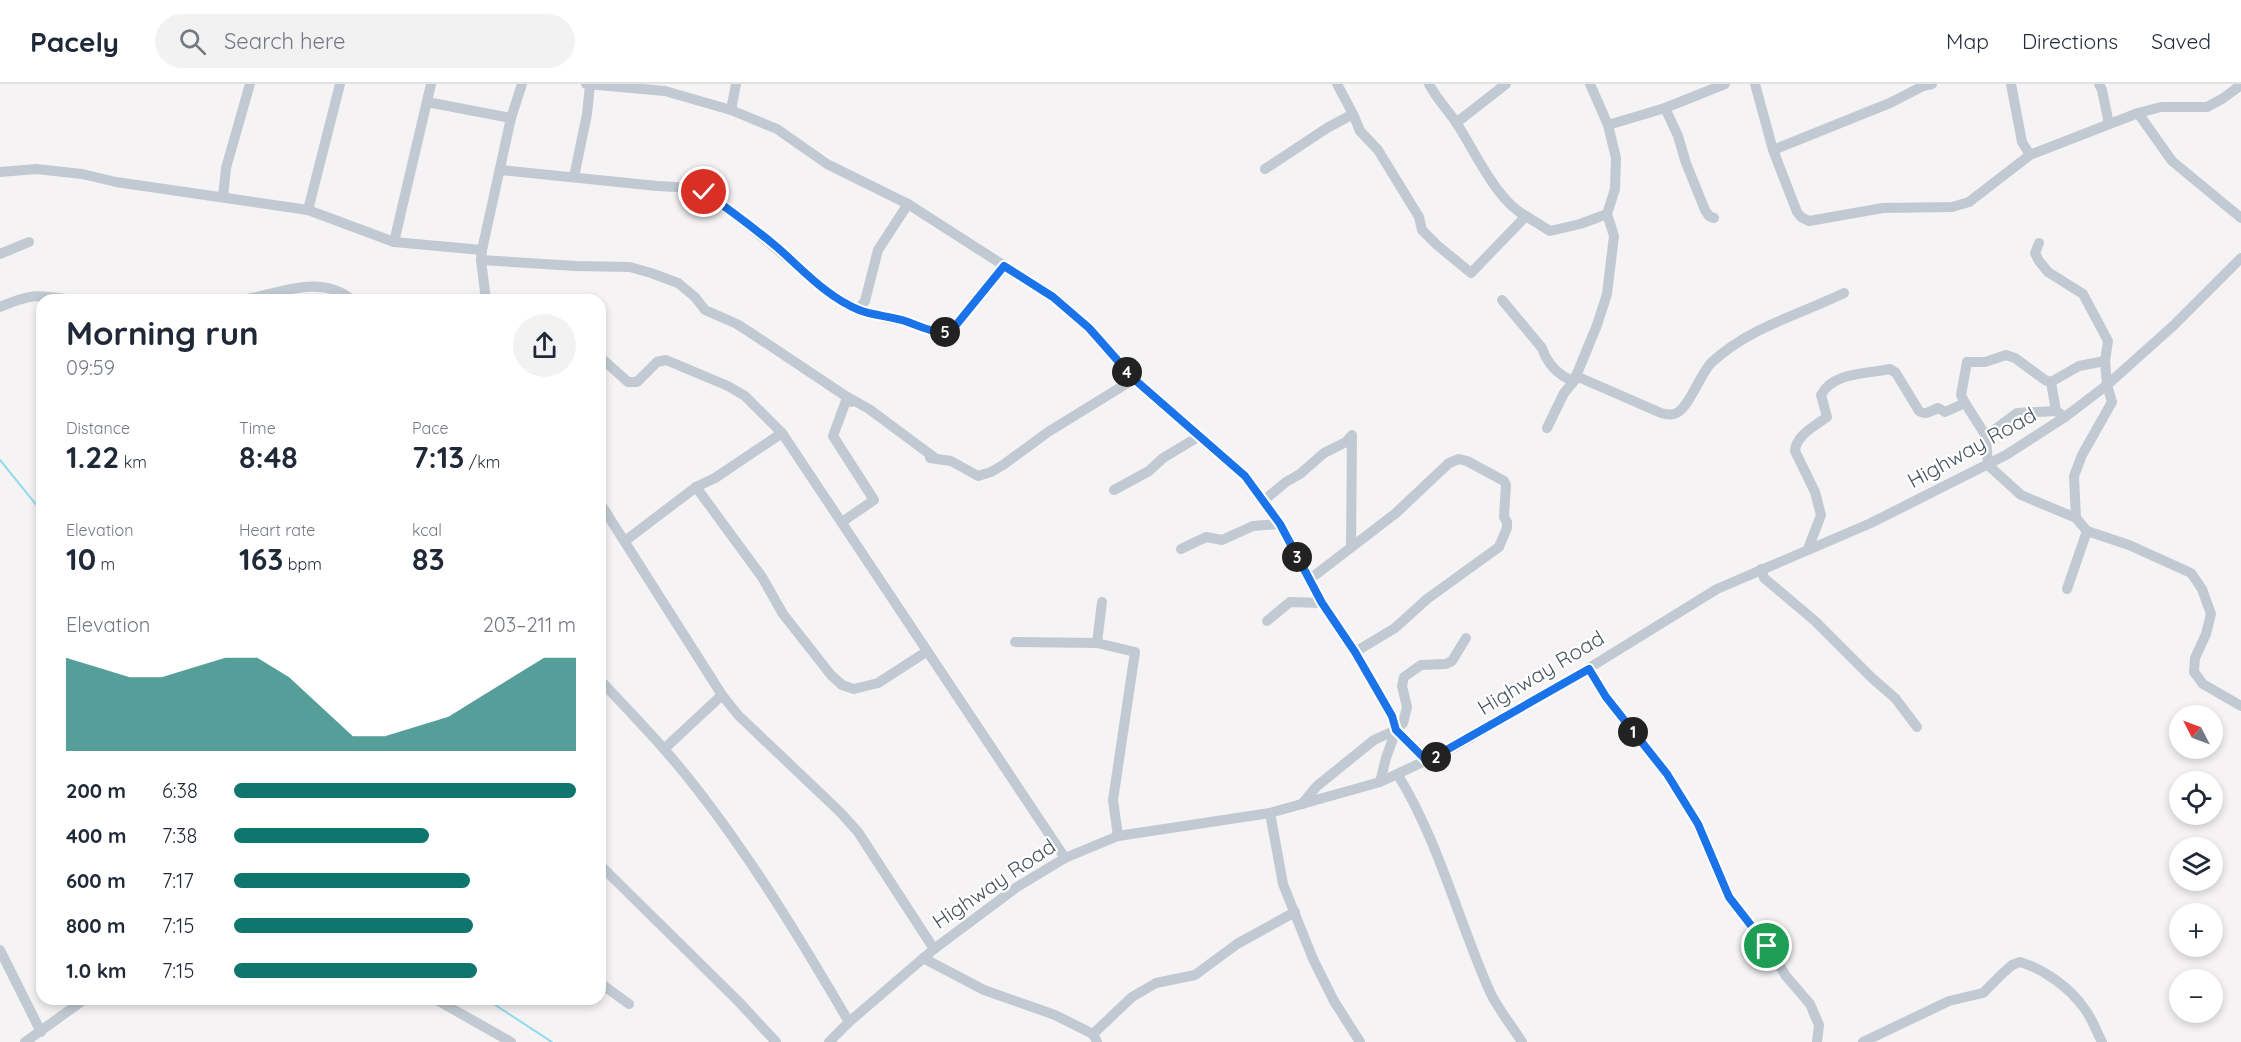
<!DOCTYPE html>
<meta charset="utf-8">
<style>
body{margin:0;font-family:Quicksand,sans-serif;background:#f2f2f3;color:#1f2937;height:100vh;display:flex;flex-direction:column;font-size:22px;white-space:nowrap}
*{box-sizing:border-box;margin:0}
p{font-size:20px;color:#747a83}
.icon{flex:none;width:33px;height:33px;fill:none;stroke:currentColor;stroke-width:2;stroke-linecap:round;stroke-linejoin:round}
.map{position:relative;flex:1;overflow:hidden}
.sheet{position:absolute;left:36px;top:210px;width:570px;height:711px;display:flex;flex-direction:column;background:#fff;border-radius:18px;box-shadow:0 3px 9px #0003}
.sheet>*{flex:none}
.needle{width:39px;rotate:312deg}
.fabs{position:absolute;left:2169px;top:621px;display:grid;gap:12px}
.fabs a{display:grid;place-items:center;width:54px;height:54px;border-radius:50%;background:#fff;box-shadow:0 3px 9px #0003;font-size:30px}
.pin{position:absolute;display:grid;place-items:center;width:51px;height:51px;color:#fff;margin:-26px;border:3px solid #fff;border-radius:50%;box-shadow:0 2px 6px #0007}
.km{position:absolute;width:30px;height:30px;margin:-15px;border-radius:50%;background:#222;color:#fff;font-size:16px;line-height:30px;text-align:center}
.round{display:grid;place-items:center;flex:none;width:63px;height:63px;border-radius:32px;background:#f2f2f3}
.headline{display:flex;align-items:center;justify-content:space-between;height:102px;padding:0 30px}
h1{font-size:33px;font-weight:700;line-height:45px}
.figures{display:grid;grid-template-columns:repeat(3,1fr);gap:9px;height:102px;padding:6px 30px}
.figures div{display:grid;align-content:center}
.figures b{font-size:30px;font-weight:700}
.figures small{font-size:16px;font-weight:400}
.figures p{font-size:16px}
.chart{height:168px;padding:12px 30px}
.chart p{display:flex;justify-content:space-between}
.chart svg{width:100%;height:108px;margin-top:6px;fill:#0f766e;opacity:.7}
ul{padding:0 30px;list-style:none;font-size:20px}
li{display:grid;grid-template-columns:96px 72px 1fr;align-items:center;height:45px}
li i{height:15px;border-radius:8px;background:#0f766e}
header{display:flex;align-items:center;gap:36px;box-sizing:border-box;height:84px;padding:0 30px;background:#fff;border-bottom:2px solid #e0e1e3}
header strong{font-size:28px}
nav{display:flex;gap:33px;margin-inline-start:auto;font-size:21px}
.search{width:420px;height:54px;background:#f2f2f3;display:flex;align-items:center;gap:15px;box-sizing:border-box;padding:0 21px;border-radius:33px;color:#747a83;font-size:22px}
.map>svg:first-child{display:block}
</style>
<header>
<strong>Pacely</strong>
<div class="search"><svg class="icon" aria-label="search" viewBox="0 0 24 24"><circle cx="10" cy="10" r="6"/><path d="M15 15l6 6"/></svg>Search here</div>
<nav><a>Map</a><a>Directions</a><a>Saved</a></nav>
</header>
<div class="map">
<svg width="2241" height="958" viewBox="0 0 2241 958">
<rect width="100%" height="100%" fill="#f5f3f3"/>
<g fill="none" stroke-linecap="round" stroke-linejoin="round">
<g stroke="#90daee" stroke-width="2">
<polyline points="0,376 42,428"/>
<polyline points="486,915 552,958"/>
</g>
<g stroke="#c1cad2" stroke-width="10">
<polyline points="586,0 665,7 731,26 777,45 827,80 908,120 1053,213 1089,244 1134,295 1245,392 1280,440 1322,519 1355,568 1392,632 1396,646 1427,677"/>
<polyline points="1337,0 1353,30"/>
<path d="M 1429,0 C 1437,16 1450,28 1459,43 C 1476,70 1498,118 1526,132"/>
<polyline points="1755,0 1773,66 1797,128 1801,133 1809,137 1883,124 1952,123 1969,118 2030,71 2138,29 2172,77 2241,134"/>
<polyline points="2011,0 2022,58 2030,71"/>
<polyline points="2099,0 2102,6 2109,40"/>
<polyline points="427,18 511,34"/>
<polyline points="1665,24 1678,52 1686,79 1705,126 1709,132 1714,134"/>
<polyline points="731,26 736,0"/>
<polyline points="2138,29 2161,23 2207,23 2222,15 2241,1"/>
<polyline points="1456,39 1506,0"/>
<polyline points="1608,41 1665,24 1725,0"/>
<polyline points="1773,66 1890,19 1923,2 1932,0"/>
<polyline points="1265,85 1327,44 1353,30 1360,47 1378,66 1419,133 1422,146 1437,161 1471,189 1526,132 1550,147 1580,140 1607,130"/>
<polyline points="501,86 657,102 695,104 731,127 829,209 858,226 886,234 906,237 926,245 946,248 952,246 1004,182"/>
<polyline points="0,88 36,85 82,90 116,98 308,126 394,158 482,166"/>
<polyline points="574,93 587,30 590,1"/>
<polyline points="223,113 226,84 250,0"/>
<polyline points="308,126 340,0"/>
<polyline points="394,158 431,0"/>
<polyline points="2039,159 2035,169 2039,177 2048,188 2083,210 2108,257 2105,277 2107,301 2112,318 2082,371 2074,392 2076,434 2087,447 2129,461 2191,489 2202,505 2211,530 2206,550 2195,574 2194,588 2203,600 2241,622"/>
<polyline points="0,170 29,158"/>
<polyline points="481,176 576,182 630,183 651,189 678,199 695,213 705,226 737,240 754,251 844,311 869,325 935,374"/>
<path d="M 242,216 C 279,210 320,189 352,216"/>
<polyline points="486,216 481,176 482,166 511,34 522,0"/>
<path d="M 1502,216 L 1542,264 C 1547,279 1558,292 1574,297"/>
<path d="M 0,223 C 33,209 37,211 72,216"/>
<polyline points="858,226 865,217 878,166 908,120"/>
<polyline points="600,273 628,298 637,298 657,278 666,276 728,302 745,312 782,349 1065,774"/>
<path d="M 1576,292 L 1661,329 C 1665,330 1670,331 1674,330 C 1689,326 1700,289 1712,278 C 1750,243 1799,231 1844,209"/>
<polyline points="2051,298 2056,327"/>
<polyline points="1965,319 1961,311 1967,278 1985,278 2006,271 2015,274 2045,296 2051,298 2079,282 2105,277"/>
<polyline points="1547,344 1564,309 1574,297 1597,241 1607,210 1614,152 1607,130 1615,105 1616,74 1608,41 1590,0"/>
<polyline points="1986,352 2017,329 2056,327 2065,333"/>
<polyline points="930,374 951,377 978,392 991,388 1003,381 1048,348 1134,295"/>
<polyline points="696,403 762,493 783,530 831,591 842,601 854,605 878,599 926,568"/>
<polyline points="1114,406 1149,387 1163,374 1198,353"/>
<polyline points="1263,417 1286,398 1300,390 1324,369 1346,358 1352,351 1351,463"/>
<polyline points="600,419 722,611 738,631 840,728 858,748 934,865"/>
<polyline points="842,438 874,416 833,352 847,314 852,318"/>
<polyline points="625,457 696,403 715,394 782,349"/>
<polyline points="1181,465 1206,453 1222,456 1253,442 1280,440"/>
<path d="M 1808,465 L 1821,431 L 1815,408 L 1795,367 C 1796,351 1815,342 1827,333 L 1821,311 C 1833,288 1866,290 1890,285 L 1896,289 L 1919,327 C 1926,332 1930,327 1938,324 L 1945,328 L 1965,319 L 1986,352 L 1988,381 L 2021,411 L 2076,434"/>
<polyline points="1761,485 1764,494 1815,537 1872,594 1895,614 1917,643"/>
<polyline points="1310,495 1396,429 1449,379 1459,375 1467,377 1504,397 1506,401 1504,433 1507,438 1507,444 1499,463 1427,515 1395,544 1355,568"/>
<polyline points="2067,505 2087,447"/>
<polyline points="1267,537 1290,518 1322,519"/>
<polyline points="1015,558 1097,559 1135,568 1113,716 1118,752"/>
<polyline points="1097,559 1102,518"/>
<polyline points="1589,584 1606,613 1667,690 1698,740 1729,813 1767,862 1786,892 1810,920 1819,941 1817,958"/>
<path d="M 600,596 C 633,631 667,666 697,705 C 754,778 802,858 849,938"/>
<polyline points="664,665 722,611"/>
<path d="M 1398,691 C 1439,758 1458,836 1490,908 C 1498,925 1512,942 1522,958"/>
<polyline points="1380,698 1386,674 1396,646"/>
<polyline points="1302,720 1317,702 1374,656 1396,646 1403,639 1407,623 1402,602 1404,593 1421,581 1446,580 1452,577 1466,554"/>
<polyline points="1270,729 1283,800 1313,875 1334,917 1360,958"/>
<polyline points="600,781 739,918 776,958"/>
<polyline points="0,866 41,948"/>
<polyline points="923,874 984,906 1055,931 1093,950 1097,958"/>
<polyline points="600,899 629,920"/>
<polyline points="435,915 511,958"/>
<polyline points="1093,950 1132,913 1156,899 1195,891 1237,860 1295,828"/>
<polyline points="25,958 85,915"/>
<polyline points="829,958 849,938 934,865 1017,803 1065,774 1118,752 1270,729 1380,698 1455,663 1589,584 1717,505 1871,439 2006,371 2065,333 2107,301 2173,242 2241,174"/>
<path d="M 1863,958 L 1949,917 L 1983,909 L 2002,890 L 2012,881 L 2020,878 C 2044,885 2070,904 2084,924 C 2092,934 2096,947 2102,958"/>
</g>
</g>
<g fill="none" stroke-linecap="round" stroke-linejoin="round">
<defs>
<path id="route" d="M 704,108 C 730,126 754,144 778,164 C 803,186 827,213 859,226 C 874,232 892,232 908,238 C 922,243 936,251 952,246 L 1004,182 L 1053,213 L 1089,244 L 1134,295 L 1245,392 L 1280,440 L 1322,519 L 1355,568 L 1392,632 L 1396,646 L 1427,677 L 1589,585 L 1606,613 L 1667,690 L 1698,740 L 1729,813 L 1767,862"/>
</defs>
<use href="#route" stroke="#fff" stroke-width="12"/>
<use href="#route" stroke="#1a73e8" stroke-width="8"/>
</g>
<g text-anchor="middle" stroke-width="4.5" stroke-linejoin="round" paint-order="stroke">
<g font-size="21" fill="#4a5661" stroke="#fff">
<text transform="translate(1972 364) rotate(-29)" y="7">Highway Road</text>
<text transform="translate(1541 589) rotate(-31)" y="7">Highway Road</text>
<text transform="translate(994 800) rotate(-34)" y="7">Highway Road</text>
</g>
</g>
</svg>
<div class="fabs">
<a><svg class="needle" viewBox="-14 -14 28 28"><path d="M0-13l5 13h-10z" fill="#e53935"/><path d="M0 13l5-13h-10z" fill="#747a83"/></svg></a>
<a><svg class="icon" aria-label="locate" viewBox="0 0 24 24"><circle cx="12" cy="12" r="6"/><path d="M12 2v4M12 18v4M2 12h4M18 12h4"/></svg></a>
<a><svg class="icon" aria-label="layers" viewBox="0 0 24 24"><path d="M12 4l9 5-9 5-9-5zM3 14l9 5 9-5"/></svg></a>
<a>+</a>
<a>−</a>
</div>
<div class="pin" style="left:1767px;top:862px;background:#1e9e55"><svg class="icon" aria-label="arrive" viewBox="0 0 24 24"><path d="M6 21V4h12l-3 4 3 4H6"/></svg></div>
<div class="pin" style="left:704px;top:108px;background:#d93025"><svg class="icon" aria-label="check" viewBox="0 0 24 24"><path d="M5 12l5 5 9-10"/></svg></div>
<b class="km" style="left:1633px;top:648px">1</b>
<b class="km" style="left:1436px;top:673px">2</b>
<b class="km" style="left:1297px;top:473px">3</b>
<b class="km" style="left:1127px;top:288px">4</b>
<b class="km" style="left:945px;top:248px">5</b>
<section class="sheet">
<div class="headline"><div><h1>Morning run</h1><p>09:59</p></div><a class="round"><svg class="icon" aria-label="share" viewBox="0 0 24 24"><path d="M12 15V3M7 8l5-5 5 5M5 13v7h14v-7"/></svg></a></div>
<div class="figures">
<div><p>Distance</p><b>1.22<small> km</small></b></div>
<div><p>Time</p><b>8:48</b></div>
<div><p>Pace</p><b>7:13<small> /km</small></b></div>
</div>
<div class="figures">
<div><p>Elevation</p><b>10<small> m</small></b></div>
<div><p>Heart rate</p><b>163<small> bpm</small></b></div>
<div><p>kcal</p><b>83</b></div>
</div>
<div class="chart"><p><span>Elevation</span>203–211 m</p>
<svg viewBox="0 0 160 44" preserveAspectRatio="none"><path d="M0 44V6L10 10L20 14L30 14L40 10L50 6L60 6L70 14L80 26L90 38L100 38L110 34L120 30L130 22L140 14L150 6L160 6V44z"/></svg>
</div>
<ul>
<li><b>200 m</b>6:38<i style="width:100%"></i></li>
<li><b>400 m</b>7:38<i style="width:57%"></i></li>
<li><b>600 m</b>7:17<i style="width:69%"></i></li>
<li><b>800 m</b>7:15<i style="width:70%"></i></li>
<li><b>1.0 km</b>7:15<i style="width:71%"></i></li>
</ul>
</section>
</div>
